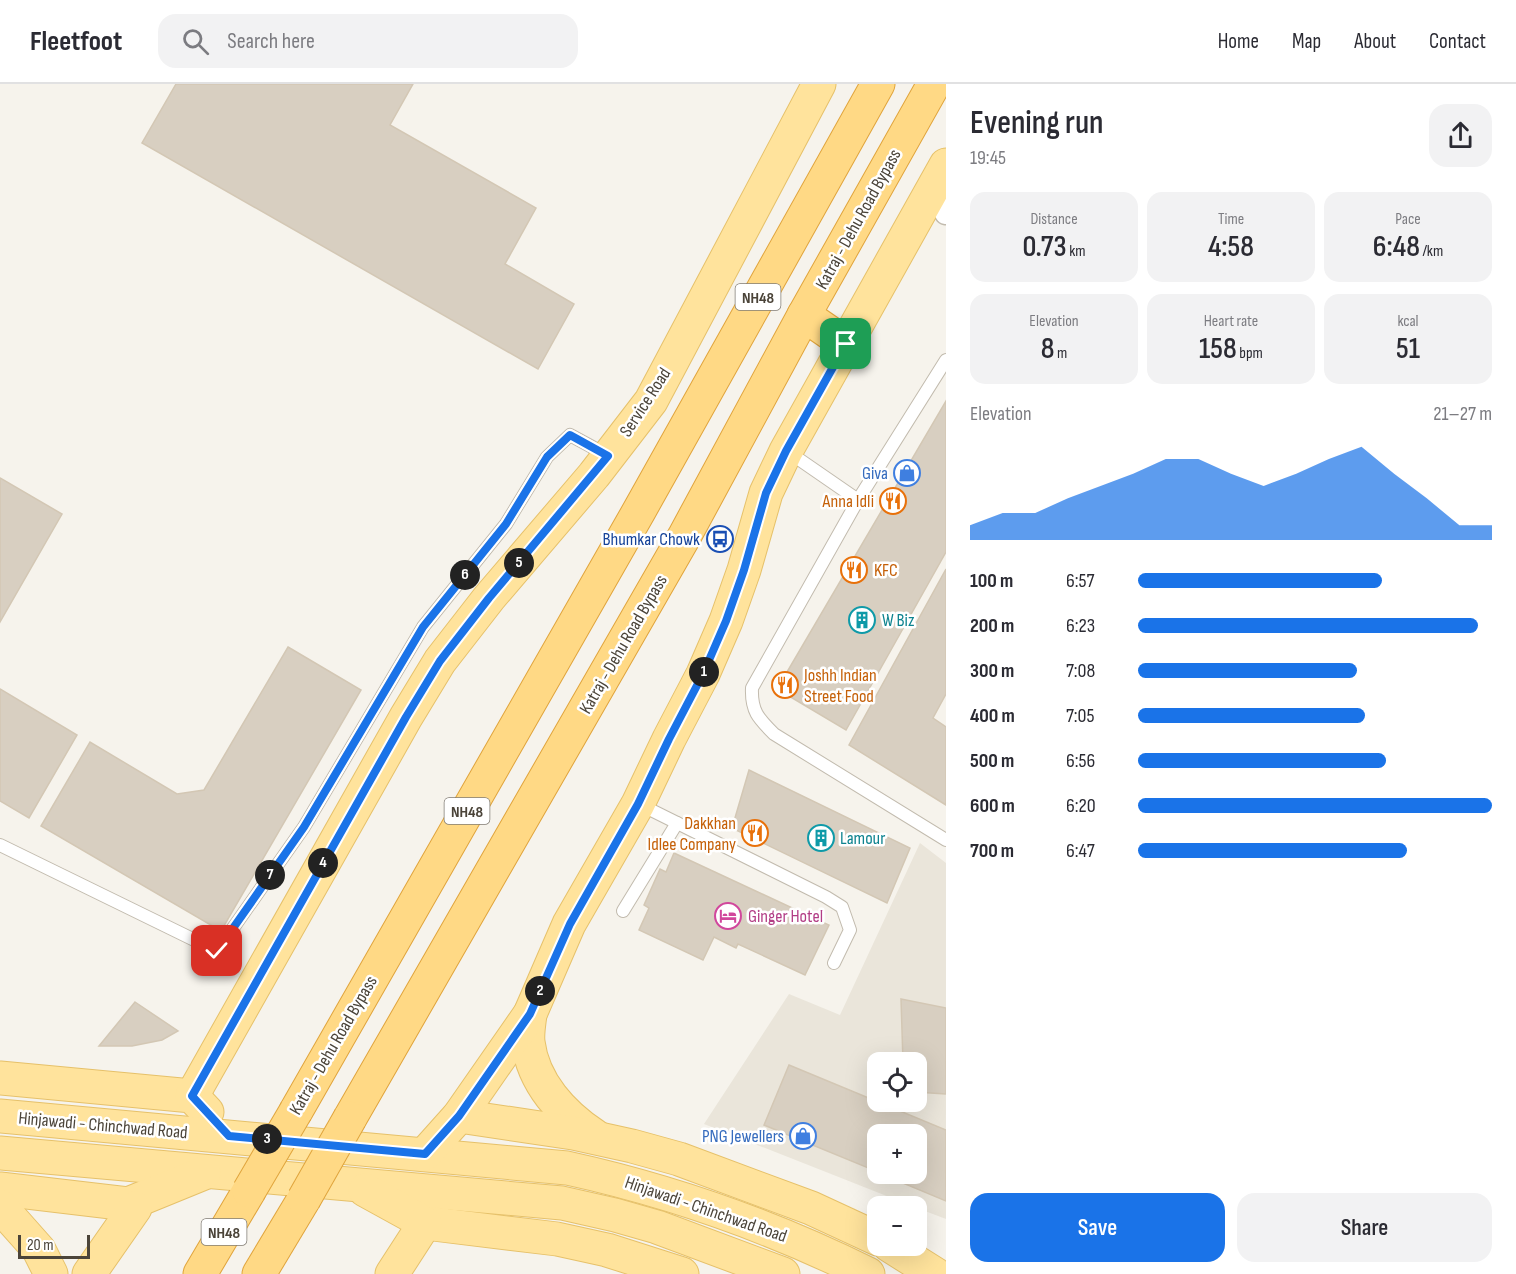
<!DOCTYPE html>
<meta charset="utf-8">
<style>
body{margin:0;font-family:"Sofia Sans Condensed",sans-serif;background:#f2f2f3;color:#2b2b33;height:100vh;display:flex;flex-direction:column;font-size:22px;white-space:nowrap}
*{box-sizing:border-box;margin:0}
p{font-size:20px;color:#7c7c81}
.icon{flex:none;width:33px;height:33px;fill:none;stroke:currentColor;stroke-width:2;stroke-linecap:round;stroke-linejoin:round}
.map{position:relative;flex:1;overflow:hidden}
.panel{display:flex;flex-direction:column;background:#fff;width:570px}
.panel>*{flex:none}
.buttons{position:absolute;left:867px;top:968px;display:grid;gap:12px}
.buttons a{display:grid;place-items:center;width:60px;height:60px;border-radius:12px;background:#fff;box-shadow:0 6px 24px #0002;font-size:30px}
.scale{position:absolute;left:18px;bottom:15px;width:72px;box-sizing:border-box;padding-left:6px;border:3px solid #4b4439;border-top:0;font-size:16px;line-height:21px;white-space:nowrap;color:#4b4439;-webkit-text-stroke:4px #fff;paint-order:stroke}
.pin{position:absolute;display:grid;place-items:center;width:51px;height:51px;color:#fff;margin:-26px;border-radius:12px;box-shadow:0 3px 9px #0006}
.km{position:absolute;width:30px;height:30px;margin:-15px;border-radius:50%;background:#222;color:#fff;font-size:16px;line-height:30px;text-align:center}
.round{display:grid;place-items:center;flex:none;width:63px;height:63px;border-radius:18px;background:#f2f2f3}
.summary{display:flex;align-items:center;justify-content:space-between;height:102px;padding:0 24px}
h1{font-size:33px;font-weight:600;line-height:45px}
.metrics{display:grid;grid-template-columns:repeat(3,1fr);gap:9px;height:102px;padding:6px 24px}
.metrics div{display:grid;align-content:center;border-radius:15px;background:#f2f2f3;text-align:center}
.metrics b{font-size:30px;font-weight:600}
.metrics small{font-size:16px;font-weight:400}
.metrics p{font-size:16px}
.chart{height:168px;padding:12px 24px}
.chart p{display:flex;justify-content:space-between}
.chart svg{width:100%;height:108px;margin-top:6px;fill:#1a73e8;opacity:.7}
.action{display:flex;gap:12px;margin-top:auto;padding:12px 24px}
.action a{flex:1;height:69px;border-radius:18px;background:#1a73e8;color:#fff;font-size:24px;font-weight:600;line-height:69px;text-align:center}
.action a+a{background:#f2f2f3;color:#2b2b33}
ul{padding:0 24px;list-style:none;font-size:20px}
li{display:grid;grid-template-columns:96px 72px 1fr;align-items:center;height:45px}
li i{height:15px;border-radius:8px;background:#1a73e8}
header{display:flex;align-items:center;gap:36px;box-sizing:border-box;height:84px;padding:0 30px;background:#fff;border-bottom:2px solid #e1e1e2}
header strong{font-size:28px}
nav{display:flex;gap:33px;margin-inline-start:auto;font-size:21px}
.search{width:420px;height:54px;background:#f2f2f3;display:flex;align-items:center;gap:15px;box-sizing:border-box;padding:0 21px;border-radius:18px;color:#7c7c81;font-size:22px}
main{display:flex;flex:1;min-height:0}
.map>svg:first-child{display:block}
</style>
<header>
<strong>Fleetfoot</strong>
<div class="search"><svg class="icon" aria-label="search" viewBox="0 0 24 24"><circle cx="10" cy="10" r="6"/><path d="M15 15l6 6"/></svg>Search here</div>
<nav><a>Home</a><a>Map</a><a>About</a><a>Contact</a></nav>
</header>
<main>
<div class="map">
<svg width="946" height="1190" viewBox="0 0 946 1190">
<rect width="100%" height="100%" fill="#f6f3ec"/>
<path fill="#eae5da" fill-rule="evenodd" d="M 920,759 L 946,779 L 946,1135 L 917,1124 L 916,1122 L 912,1122 L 704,1040 L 789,910 L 840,931 ZM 878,978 L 916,978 L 916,1017 L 878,1017 ZM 878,1050 L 916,1050 L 916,1089 L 878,1089 Z"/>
<g fill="#d8cfc1" stroke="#d3c7b4" stroke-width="1.5">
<polygon points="176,0 413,0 390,41 536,124 505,180 574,220 538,285 142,59"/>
<polygon points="946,317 946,468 846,646 777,605"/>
<polygon points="0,394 62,430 0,538"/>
<polygon points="946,485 946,610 933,634 946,643 946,721 849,661"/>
<polygon points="288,563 361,606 221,847 41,742 90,658 177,710 204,706"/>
<polygon points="0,605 77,651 29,734 0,717"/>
<polygon points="749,686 910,764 887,819 732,744"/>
<polygon points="674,769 829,841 805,891 738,860 736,864 714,853 703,876 639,846 649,824 644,821 660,785 666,788"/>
<polygon points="901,915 946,924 946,1010 916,1008 916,978 903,978"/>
<polygon points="135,918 178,947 162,956 132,962 99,962"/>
<polygon points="789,981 946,1046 946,1117 879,1089 916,1089 916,1050 878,1050 878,1088 764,1041"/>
</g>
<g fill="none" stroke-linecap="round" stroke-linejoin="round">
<defs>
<g id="service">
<path d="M 946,276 L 858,416 L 752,604 C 751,627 758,634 774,650 L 946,756"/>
<polyline points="787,367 858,416"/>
<polyline points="639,720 826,813 842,823 850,846 834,879"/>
<polyline points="0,761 217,867 304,743 423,543 506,440 547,373 570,351 607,371"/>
<polyline points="623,827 677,739"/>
</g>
<polyline id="minor" points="932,107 946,129"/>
<g id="primary">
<path d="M 530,930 C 529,939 527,949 528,958 C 533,999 563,1031 595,1052"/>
<polyline points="0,994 192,1012 207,1028"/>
<polyline points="192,1012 406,633 440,577 489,514 594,391 651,317 819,0"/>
<path d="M 0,1032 L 567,1084 C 672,1107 773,1143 868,1190"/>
<polyline points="459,1032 573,1049 632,1062 679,1075 811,1124 878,1155"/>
<polyline points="0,1069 562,1119 615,1131 657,1143 783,1190"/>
<polyline points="425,1070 459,1032 530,930 569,840 638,720 669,655 703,590 726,537 744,486 766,409 786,367 946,81"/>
<polyline points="0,1105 128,1120 204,1089"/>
<polyline points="365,1106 425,1139 557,1155 607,1166 682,1190"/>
<polyline points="0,1122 39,1166 51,1190"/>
<polyline points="889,1161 935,1190"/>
<polyline points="89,1190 135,1124"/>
<polyline points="392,1190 425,1139"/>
</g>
<g id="trunk">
<polyline points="804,231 846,260"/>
<polyline points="296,1027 639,427 878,0"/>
<polyline points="350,1034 684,453 804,231 934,0"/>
<polyline points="200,1190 249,1107"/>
<polyline points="259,1190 304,1115"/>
</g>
</defs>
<use href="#service" stroke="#c2bbae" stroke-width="14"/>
<use href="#minor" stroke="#c2bbae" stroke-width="25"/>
<use href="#primary" stroke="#e6c16a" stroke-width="35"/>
<use href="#trunk" stroke="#e0a43c" stroke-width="35"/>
<use href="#service" stroke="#fff" stroke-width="12"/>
<use href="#minor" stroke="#fff" stroke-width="22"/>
<use href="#primary" stroke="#ffe39c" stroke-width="33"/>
<use href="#trunk" stroke="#ffd985" stroke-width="33"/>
<defs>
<g id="trunk-bridge">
<polyline points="249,1107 296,1027"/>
<polyline points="304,1115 350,1034"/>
</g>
</defs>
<use href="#trunk-bridge" stroke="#e0a43c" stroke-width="35" stroke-linecap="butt"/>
<use href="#trunk-bridge" stroke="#ffd985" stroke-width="33"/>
</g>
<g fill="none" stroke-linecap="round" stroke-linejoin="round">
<defs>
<polyline id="route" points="217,867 304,743 423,543 506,440 547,373 570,351 608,372 489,514 440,577 406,633 192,1012 229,1052 425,1070 459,1032 530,930 570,840 638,720 669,655 703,590 726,537 744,486 766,409 786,367 846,260"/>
</defs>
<use href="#route" stroke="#fff" stroke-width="12"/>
<use href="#route" stroke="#1a73e8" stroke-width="8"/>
</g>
<defs>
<symbol id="shop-ring" viewBox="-11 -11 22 22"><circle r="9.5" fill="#fff" stroke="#3f7fe0" stroke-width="1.5"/><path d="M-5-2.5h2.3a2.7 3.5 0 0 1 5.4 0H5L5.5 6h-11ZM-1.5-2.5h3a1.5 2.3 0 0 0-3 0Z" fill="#3f7fe0"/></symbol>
<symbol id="restaurant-ring" viewBox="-11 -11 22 22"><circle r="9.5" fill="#fff" stroke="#e8710a" stroke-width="1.5"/><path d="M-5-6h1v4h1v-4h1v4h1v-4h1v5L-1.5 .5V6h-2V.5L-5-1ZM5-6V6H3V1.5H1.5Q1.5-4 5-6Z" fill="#e8710a"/></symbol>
<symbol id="bus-ring" viewBox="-11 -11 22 22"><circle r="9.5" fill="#fff" stroke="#1a4fb4" stroke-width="1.5"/><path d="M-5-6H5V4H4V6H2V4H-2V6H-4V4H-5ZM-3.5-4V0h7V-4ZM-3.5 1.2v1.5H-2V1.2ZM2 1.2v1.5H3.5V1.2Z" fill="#1a4fb4"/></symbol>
<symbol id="building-ring" viewBox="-11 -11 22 22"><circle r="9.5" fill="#fff" stroke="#0f9aa8" stroke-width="1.5"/><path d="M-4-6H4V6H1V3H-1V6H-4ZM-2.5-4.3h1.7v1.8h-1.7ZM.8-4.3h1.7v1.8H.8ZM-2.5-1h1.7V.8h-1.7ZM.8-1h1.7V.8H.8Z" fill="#0f9aa8"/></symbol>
<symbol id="hotel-ring" viewBox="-11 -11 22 22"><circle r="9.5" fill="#fff" stroke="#d1479c" stroke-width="1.5"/><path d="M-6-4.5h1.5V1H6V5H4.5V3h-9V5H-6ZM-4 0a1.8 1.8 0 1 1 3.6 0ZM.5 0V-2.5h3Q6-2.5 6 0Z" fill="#d1479c"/></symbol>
</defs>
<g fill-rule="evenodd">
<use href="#shop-ring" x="892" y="374" width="30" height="30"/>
<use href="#restaurant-ring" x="878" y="402" width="30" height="30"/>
<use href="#bus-ring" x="705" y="440" width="30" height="30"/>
<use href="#restaurant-ring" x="839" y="471" width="30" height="30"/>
<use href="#building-ring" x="847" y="521" width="30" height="30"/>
<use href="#restaurant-ring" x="770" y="586" width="30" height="30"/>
<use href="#restaurant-ring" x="740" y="734" width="30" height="30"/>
<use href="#building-ring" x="806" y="739" width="30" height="30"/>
<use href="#hotel-ring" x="713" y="817" width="30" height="30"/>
<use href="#shop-ring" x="788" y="1037" width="30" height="30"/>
</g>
<g text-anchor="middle" stroke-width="5" stroke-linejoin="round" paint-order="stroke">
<g fill="#fff" stroke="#817c74" stroke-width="1.5">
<rect x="735.5" y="200" width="45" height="26" rx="4.5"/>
<rect x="444.5" y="714" width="45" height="26" rx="4.5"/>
<rect x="201.5" y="1135" width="45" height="26" rx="4.5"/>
</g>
<g font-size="16" font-weight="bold" fill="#4b4439">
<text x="758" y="219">NH48</text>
<text x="467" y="733">NH48</text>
<text x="224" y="1154">NH48</text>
</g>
<g font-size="18" fill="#4b4439" stroke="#fff">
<text transform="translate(858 135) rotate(-61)" y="6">Katraj - Dehu Road Bypass</text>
<text transform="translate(645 318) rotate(-57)" y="6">Service Road</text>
<text transform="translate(623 560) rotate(-60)" y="6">Katraj - Dehu Road Bypass</text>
<text transform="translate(333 961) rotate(-60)" y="6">Katraj - Dehu Road Bypass</text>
<text transform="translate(103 1041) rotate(5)" y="6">Hinjawadi - Chinchwad Road</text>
<text transform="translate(706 1125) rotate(19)" y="6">Hinjawadi - Chinchwad Road</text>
</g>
<g font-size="18" fill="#366cbe" stroke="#fff" text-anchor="end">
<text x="888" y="395">Giva</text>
<text x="784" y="1058">PNG Jewellers</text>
</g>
<g font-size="18" fill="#c56008" stroke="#fff" text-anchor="end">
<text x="874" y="423">Anna Idli</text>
<text x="874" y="492" text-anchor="start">KFC</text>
<text x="804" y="597" text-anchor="start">Joshh Indian<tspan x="804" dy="21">Street Food</tspan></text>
<text x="736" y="745">Dakkhan<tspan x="736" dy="21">Idlee Company</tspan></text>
</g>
<g font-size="18" fill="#164399" stroke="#fff" text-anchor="end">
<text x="700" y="461">Bhumkar Chowk</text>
</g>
<g font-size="18" fill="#0d838f" stroke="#fff" text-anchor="start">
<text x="882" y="542">W Biz</text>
<text x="840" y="760">Lamour</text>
</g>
<g font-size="18" fill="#b23c85" stroke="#fff" text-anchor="start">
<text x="748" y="838">Ginger Hotel</text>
</g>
</g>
</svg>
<div class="buttons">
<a><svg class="icon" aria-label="locate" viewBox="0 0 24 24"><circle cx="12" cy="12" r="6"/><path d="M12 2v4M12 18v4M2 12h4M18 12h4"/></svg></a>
<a>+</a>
<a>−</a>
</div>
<div class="scale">20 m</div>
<div class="pin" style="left:846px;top:260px;background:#1e9e55"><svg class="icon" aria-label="arrive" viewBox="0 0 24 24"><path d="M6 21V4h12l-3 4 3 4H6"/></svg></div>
<div class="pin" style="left:217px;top:867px;background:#d93025"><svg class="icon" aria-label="check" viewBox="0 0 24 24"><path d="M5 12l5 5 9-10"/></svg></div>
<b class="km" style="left:704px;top:588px">1</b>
<b class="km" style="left:540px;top:907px">2</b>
<b class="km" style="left:267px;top:1055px">3</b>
<b class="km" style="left:323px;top:779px">4</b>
<b class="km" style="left:519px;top:479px">5</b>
<b class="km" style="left:465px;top:491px">6</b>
<b class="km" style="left:270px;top:791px">7</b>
</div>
<section class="panel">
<div class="summary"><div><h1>Evening run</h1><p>19:45</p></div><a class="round"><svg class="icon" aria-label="share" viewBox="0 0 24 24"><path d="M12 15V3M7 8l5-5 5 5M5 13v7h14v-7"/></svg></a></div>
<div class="metrics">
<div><p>Distance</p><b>0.73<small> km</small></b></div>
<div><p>Time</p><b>4:58</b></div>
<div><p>Pace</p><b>6:48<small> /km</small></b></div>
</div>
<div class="metrics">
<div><p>Elevation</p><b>8<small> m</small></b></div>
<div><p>Heart rate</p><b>158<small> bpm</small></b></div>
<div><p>kcal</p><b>51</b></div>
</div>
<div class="chart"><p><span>Elevation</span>21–27 m</p>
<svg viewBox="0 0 160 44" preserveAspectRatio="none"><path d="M0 44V38L10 33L20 33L30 27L40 22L50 17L60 11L70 11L80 17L90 22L100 17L110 11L120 6L130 17L140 27L150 38L160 38V44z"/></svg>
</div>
<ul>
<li><b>100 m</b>6:57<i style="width:69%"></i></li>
<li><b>200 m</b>6:23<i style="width:96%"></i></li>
<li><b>300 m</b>7:08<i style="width:62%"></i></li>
<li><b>400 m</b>7:05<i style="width:64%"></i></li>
<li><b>500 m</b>6:56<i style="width:70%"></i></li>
<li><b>600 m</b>6:20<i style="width:100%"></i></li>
<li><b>700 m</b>6:47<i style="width:76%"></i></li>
</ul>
<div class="action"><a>Save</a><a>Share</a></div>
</section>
</main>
